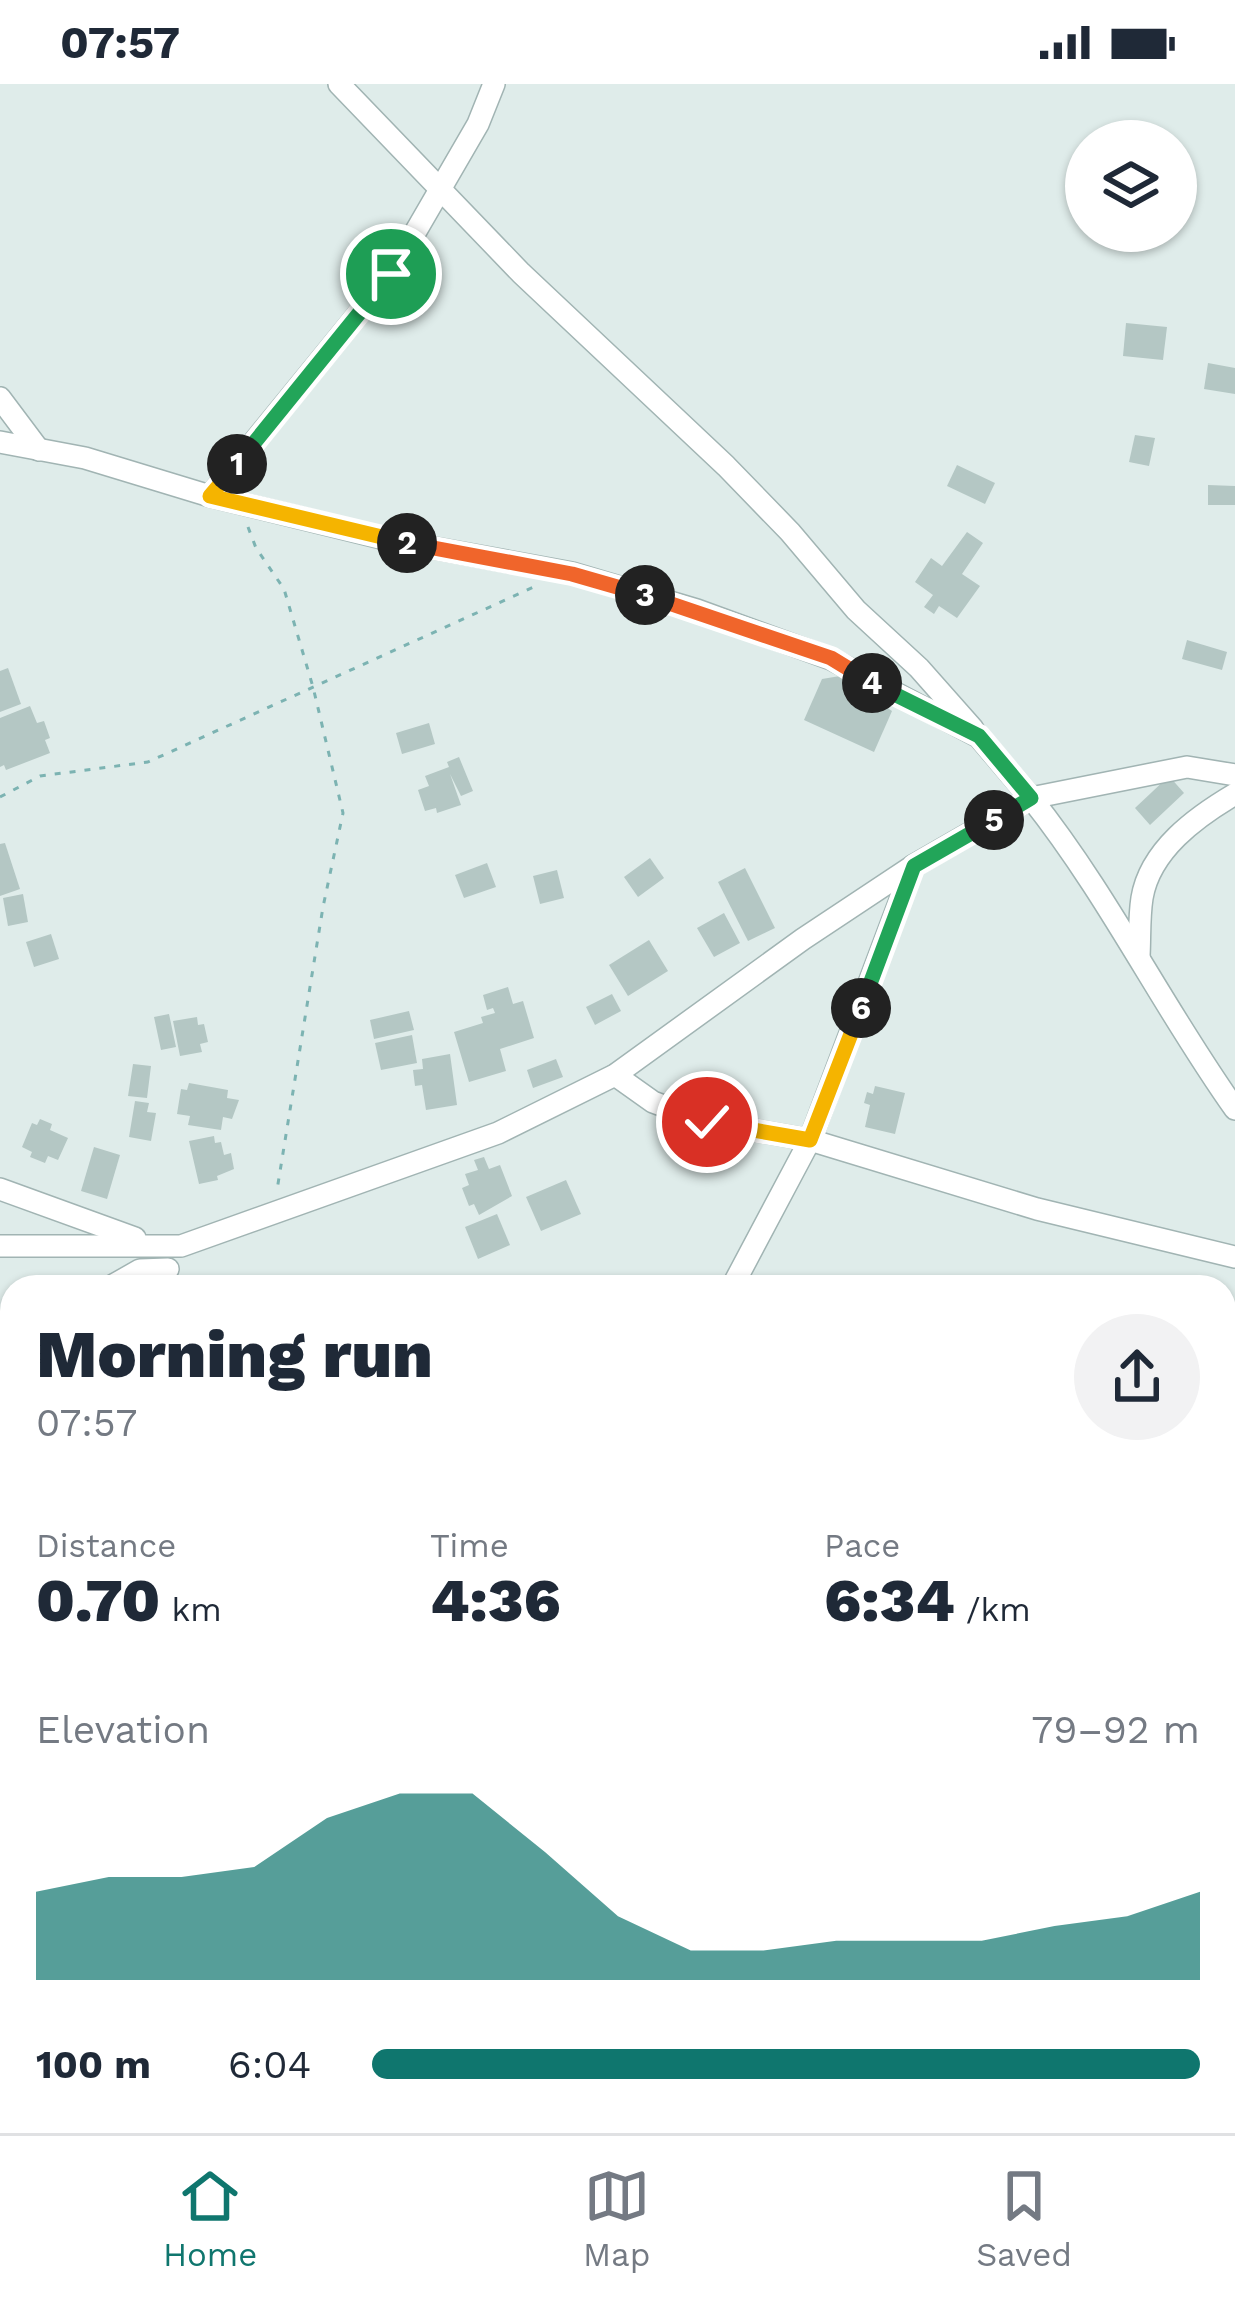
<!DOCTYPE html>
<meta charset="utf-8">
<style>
body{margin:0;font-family:"Work Sans",sans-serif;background:#f2f2f3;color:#1f2937;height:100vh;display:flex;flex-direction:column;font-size:45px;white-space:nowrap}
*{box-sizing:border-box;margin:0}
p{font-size:39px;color:#747a83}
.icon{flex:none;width:66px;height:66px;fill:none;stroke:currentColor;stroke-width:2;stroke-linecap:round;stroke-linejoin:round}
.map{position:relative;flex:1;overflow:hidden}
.panel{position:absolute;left:0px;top:1191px;width:1236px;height:858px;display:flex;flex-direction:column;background:#fff;border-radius:36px 36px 0 0;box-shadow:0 3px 9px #0004}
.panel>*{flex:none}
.fabs{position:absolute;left:1065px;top:36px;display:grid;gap:24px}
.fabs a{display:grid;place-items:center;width:132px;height:132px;border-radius:50%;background:#fff;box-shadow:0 3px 9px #0004;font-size:60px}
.pin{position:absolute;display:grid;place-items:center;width:102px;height:102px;color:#fff;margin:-51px;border:6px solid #fff;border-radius:50%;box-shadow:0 3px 12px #0007}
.km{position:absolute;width:60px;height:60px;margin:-30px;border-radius:50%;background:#222;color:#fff;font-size:33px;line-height:60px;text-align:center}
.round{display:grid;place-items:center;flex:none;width:126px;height:126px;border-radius:63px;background:#f2f2f3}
.head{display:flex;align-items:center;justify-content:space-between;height:204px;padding:0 36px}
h1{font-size:66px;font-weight:800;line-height:90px}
.metrics{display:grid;grid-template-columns:repeat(3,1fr);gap:18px;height:204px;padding:12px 36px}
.metrics div{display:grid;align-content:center}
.metrics b{font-size:60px;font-weight:800}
.metrics small{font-size:33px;font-weight:400}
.metrics p{font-size:33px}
.chart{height:336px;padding:24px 36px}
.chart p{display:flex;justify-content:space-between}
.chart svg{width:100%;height:216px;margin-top:12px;fill:#0f766e;opacity:.7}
ul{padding:0 36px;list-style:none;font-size:39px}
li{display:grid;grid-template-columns:192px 144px 1fr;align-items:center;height:90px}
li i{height:30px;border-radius:15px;background:#0f766e}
.status{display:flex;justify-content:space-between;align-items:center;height:84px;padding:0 60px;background:#fff;direction:ltr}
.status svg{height:33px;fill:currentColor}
.tabs{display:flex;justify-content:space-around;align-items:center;height:168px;border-top:3px solid #e0e1e3;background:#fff;font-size:33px;color:#747a83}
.tabs a{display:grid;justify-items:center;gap:6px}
.tabs .current{color:#0f766e}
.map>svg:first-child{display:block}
</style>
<div class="status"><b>07:57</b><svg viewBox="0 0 49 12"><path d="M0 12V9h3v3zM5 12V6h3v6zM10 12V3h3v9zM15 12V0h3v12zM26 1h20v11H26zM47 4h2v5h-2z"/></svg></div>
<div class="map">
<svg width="1235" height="2049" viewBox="0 0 1235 2049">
<rect width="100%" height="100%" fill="#dfecea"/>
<g fill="#b4c7c4">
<polygon points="1126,239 1167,243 1163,276 1123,272"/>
<polygon points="1208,279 1235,284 1235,310 1204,305"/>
<polygon points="1135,351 1155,354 1149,382 1129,378"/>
<polygon points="957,381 995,399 985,420 947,402"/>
<polygon points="1208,401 1235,402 1235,421 1208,421"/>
<polygon points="967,448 983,459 962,490 980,502 957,534 939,522 934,530 924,523 933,511 915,498 931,474 942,482"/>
<polygon points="1187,556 1227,568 1222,586 1182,575"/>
<polygon points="8,584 21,620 0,628 0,587"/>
<polygon points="840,592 892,627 874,668 804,636 822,595"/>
<polygon points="30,622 37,639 44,637 50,654 45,656 50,669 6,686 4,681 0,683 0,634"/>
<polygon points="429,639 435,660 402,670 396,649"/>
<polygon points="459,673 473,707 461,712 450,690 461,721 437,729 436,724 425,727 418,706 429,702 425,692 449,683 447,678"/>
<polygon points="1169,692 1184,709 1150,741 1135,724"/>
<polygon points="5,759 20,805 0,812 0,760"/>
<polygon points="650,774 664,794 638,813 624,793"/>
<polygon points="487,779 496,803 464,814 455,791"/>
<polygon points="745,784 775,844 748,857 718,798"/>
<polygon points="557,786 564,814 540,820 533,792"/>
<polygon points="23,810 28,838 8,842 3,814"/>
<polygon points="724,829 740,859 714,873 697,844"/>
<polygon points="51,850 59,875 34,883 26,858"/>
<polygon points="649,856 668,887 628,912 609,881"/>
<polygon points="508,903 513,920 523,917 534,954 500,965 506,987 469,998 454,948 483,939 481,933 495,929 493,924 487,926 483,911"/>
<polygon points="612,910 621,927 595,941 586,923"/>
<polygon points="409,927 414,946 374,955 370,936"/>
<polygon points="169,930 176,963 161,966 154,933"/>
<polygon points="197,933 198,941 204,940 208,958 200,960 202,968 180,972 173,937"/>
<polygon points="412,951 417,979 381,986 375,959"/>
<polygon points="450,970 457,1021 426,1026 422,1001 415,1002 413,986 423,985 422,975"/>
<polygon points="556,975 563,993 533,1004 527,986"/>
<polygon points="133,980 151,982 147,1014 128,1012"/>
<polygon points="189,999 228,1006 227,1014 239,1016 232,1035 223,1033 221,1046 188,1041 190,1032 177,1030 181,1005 187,1006"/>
<polygon points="875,1002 905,1009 895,1050 865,1043 870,1021 864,1019 867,1008 873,1010"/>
<polygon points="135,1017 149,1019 147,1028 156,1029 151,1057 129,1053"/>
<polygon points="40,1035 52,1040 50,1046 68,1054 58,1076 48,1072 45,1079 30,1073 32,1068 22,1063 32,1039 37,1041"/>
<polygon points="214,1052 215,1059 221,1058 224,1071 231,1069 234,1085 217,1092 218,1096 199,1100 189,1057"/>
<polygon points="94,1063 120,1071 107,1115 81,1107"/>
<polygon points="484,1073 489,1085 500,1081 512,1112 479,1131 474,1120 469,1122 462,1104 469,1101 465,1090 478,1086 474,1076"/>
<polygon points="566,1096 581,1130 541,1147 526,1113"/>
<polygon points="497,1130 510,1161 478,1175 465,1143"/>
<polygon points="1224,1868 1235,1868 1235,1909 1224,1910"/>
<polygon points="1235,1954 1235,1994 1224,1998 1224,1957"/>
</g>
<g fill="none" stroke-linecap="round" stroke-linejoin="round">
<defs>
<g id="minor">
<polyline points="339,0 521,189 726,382 790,448 856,526 919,584 973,645"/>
<polyline points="0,314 39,366"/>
<polyline points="0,358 85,374 210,412 390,456 572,489 697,526 831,575 979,653 1031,714 1187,683 1235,691"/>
<polyline points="210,412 391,190 478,40 494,0"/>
<path d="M 1139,872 C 1140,853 1139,833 1142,814 C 1150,766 1196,733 1235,710"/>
<polyline points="615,991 653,1018 707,1038 810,1056 1037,1125 1235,1173"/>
<polyline points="0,1105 135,1154"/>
<path d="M 0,1162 L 181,1162 L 498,1049 L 615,991 L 803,855 L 913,782 L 1031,714 C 1109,812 1163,924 1235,1025"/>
<polyline points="110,1203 140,1186 168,1185"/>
<polyline points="732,1203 810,1056 913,782"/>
<polyline points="0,1302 12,1291"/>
<polyline points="1224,1561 1235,1558"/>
<polyline points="0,1941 12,1939"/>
<polyline points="316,2037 318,2049"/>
<polyline points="495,2037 500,2049"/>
<polyline points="686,2049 691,2037"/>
</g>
</defs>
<use href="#minor" stroke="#a1b4b3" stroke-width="24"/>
<g stroke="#7cb3b2" stroke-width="3" stroke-dasharray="6 9" stroke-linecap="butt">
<polyline points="248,443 256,464 284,505 313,603 343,729 323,823 277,1106"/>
<polyline points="0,713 40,692 148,678 536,502"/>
</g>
<use href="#minor" stroke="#fff" stroke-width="21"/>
</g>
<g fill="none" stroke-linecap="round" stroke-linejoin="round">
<defs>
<polyline id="split-1" points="237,380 391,190"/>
<polyline id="split-2" points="237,380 210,412 407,459"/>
<polyline id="split-3" points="407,459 572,490 645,511"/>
<polyline id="split-4" points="645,511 831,574 872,599"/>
<polyline id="split-5" points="872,599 979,652 1031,714 994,736"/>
<polyline id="split-6" points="861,924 914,782 994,736"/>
<polyline id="split-7" points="707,1038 810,1056 861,924"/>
</defs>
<use href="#split-1" stroke="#fff" stroke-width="24"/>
<use href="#split-2" stroke="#fff" stroke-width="24"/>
<use href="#split-3" stroke="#fff" stroke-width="24"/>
<use href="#split-4" stroke="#fff" stroke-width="24"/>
<use href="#split-5" stroke="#fff" stroke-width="24"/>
<use href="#split-6" stroke="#fff" stroke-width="24"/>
<use href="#split-7" stroke="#fff" stroke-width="24"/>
<use href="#split-1" stroke="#22a559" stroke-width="15"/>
<use href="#split-2" stroke="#f5b400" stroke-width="15"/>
<use href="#split-3" stroke="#f0652b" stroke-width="15"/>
<use href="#split-4" stroke="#f0652b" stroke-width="15"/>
<use href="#split-5" stroke="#22a559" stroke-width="15"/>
<use href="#split-6" stroke="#22a559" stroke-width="15"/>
<use href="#split-7" stroke="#f5b400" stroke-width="15"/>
</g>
</svg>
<div class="fabs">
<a><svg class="icon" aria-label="layers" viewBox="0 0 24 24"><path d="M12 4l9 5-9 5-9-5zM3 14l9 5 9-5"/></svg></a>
</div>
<div class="pin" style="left:391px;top:190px;background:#1e9e55"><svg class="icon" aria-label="arrive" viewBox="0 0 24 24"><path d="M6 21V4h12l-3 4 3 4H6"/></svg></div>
<div class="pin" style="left:707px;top:1038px;background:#d93025"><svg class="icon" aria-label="check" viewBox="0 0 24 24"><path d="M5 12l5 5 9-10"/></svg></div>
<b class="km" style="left:237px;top:380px">1</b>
<b class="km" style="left:407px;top:459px">2</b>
<b class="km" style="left:645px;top:511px">3</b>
<b class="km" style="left:872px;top:599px">4</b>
<b class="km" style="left:994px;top:736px">5</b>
<b class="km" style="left:861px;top:924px">6</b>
<section class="panel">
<div class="head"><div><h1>Morning run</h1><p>07:57</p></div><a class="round"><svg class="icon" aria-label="share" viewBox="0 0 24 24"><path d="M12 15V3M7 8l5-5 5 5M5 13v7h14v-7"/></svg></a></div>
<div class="metrics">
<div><p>Distance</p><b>0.70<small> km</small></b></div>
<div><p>Time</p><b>4:36</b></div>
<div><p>Pace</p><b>6:34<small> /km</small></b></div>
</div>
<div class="chart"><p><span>Elevation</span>79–92 m</p>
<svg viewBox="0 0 160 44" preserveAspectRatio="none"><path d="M0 44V26L10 23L20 23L30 21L40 11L50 6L60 6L70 18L80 31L90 38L100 38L110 36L120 36L130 36L140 33L150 31L160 26V44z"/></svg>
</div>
<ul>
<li><b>100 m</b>6:04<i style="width:100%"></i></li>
</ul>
</section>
</div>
<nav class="tabs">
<a class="current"><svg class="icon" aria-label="home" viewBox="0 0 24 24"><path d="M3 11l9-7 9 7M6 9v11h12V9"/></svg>Home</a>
<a><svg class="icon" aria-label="map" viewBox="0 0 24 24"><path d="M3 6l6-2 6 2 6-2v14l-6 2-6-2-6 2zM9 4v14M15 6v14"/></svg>Map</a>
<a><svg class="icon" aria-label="saved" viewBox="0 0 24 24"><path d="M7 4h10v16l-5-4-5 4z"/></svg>Saved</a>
</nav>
